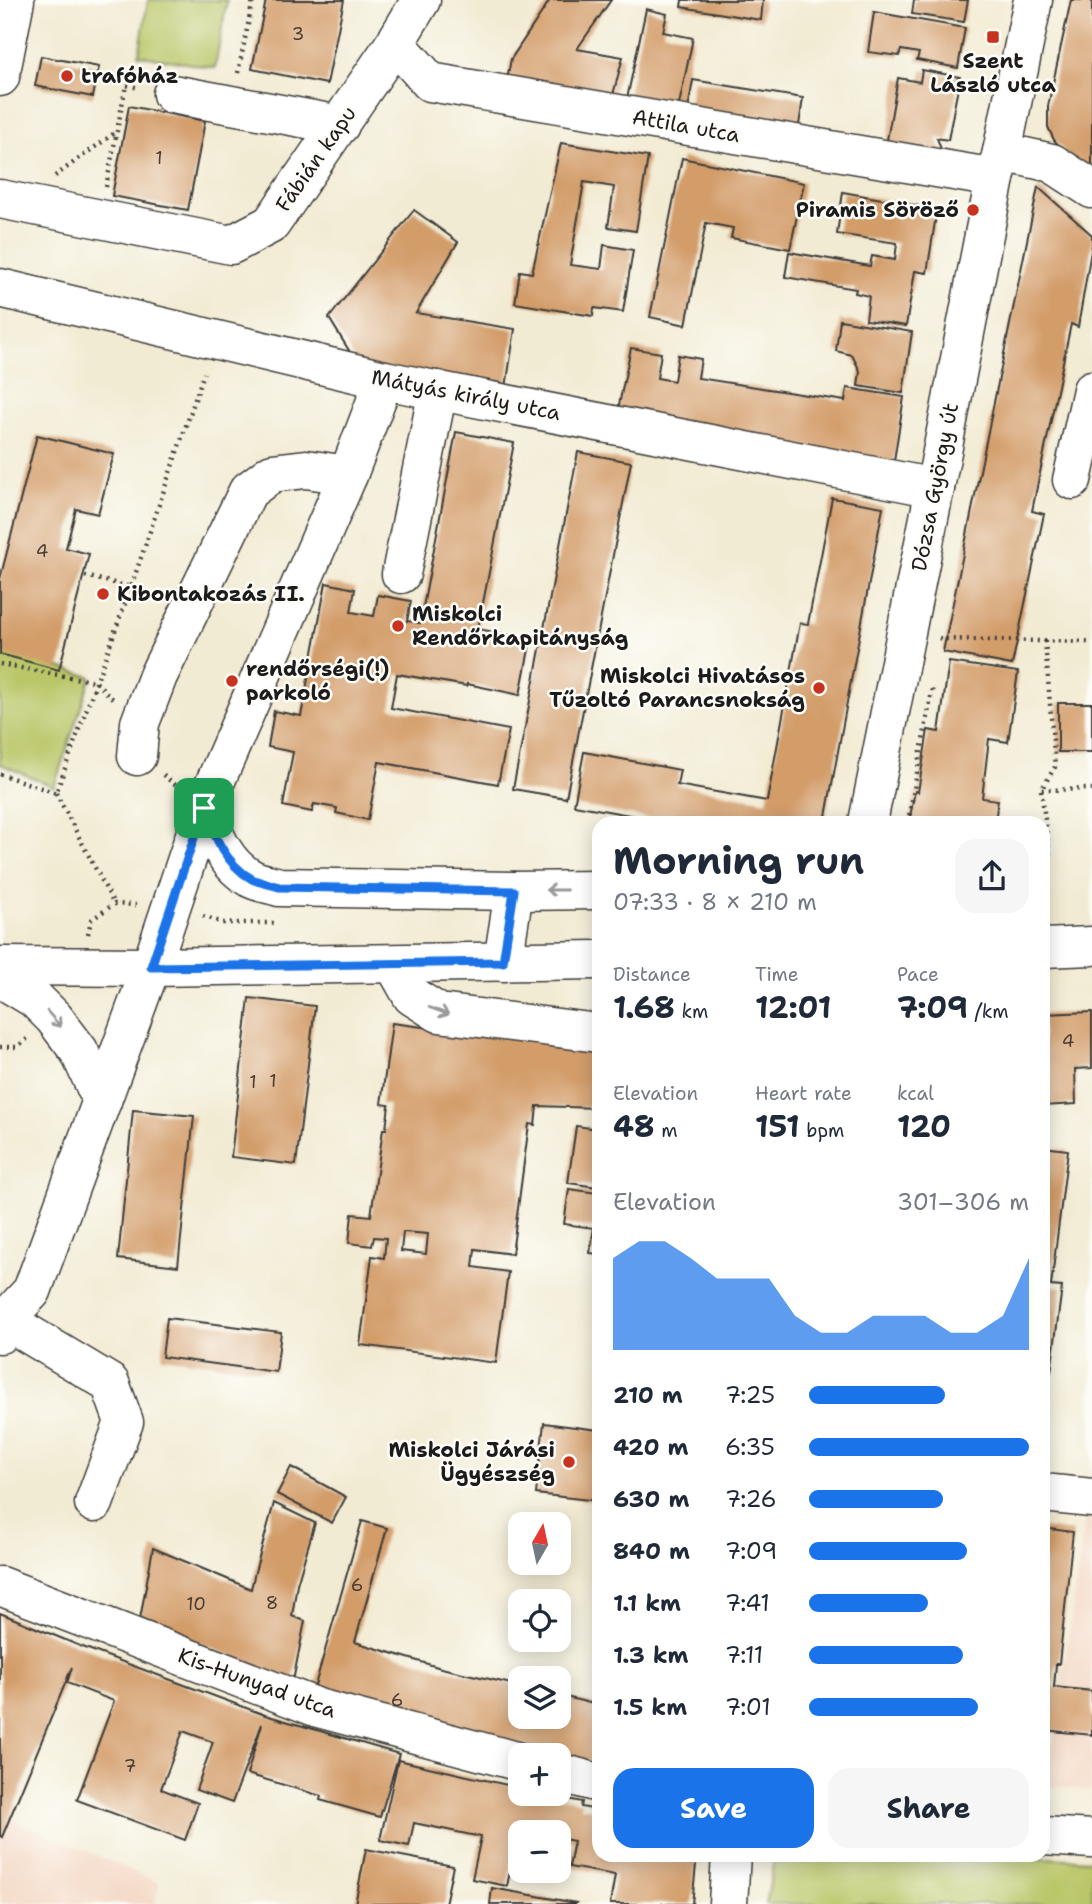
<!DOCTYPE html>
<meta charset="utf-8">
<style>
body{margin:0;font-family:"Shantell Sans",sans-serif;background:#f6f6f7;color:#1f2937;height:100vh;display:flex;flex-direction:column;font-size:26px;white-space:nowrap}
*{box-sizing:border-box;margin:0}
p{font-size:23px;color:#747a83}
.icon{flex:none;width:38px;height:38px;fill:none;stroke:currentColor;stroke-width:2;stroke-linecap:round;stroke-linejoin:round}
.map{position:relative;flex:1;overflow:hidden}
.side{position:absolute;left:592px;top:816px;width:458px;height:1046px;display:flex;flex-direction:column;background:#fff;border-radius:21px;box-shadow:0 4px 18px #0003}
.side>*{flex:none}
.needle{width:46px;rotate:9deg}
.fabs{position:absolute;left:508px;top:1512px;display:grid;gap:14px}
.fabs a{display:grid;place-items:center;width:63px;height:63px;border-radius:14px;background:#fff;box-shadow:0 4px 18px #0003;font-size:35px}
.pin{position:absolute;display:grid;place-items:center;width:60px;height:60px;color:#fff;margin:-30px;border-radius:14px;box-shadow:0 4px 10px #0006}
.round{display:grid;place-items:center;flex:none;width:74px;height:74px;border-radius:21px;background:#f6f6f7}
.head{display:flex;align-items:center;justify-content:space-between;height:119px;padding:0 21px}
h1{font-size:38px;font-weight:700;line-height:52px}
.stats{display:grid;grid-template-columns:repeat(3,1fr);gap:10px;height:119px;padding:7px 21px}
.stats div{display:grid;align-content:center}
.stats b{font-size:30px;font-weight:700}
.stats small{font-size:19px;font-weight:400}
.stats p{font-size:19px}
.chart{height:196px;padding:14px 21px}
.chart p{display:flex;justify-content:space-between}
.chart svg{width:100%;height:126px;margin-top:7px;fill:#1a73e8;opacity:.7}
.primary-button{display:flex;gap:14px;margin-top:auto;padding:14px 21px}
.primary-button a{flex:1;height:80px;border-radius:21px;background:#1a73e8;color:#fff;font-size:28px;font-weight:700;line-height:80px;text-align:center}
.primary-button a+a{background:#f6f6f7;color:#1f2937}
ul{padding:0 21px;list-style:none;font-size:23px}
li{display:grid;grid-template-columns:112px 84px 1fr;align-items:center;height:52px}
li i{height:18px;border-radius:9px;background:#1a73e8}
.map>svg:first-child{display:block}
</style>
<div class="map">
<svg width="1092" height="1904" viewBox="0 0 1092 1904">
<rect width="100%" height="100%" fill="#fdfcf7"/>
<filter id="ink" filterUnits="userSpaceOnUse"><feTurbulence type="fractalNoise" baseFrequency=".0143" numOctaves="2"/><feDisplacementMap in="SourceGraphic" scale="14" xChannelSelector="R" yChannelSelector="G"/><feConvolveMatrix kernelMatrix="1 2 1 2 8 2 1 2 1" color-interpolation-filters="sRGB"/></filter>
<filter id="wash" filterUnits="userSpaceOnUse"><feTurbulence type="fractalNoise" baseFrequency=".00686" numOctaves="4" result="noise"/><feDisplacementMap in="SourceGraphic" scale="28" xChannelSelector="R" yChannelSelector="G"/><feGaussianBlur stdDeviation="1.57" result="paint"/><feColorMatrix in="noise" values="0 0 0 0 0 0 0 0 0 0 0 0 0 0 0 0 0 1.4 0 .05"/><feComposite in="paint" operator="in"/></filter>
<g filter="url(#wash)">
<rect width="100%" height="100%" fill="#f2ebd3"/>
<g fill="#f3d4bf">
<polygon points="1086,1515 1092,1515 1092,1791 1047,1786"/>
<polygon points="0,1814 160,1883 154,1904 0,1904"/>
</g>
<g fill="#bac667" stroke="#6b7142" stroke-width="2">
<polygon points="148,0 227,0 215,68 139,55"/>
<polygon points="0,649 91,677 54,787 0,764"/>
<polygon points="775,1855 971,1855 1092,1860 1092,1904 766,1904"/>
</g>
<g id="blocks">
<g fill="#d39d6b" fill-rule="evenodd">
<polygon points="266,0 344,0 327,84 252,69"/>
<polygon points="550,0 611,0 577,49 623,57 610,106 507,80 511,59"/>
<polygon points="682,0 763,0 761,20 681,7"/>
<polygon points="914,0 968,0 964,22 912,14"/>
<polygon points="1071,0 1092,0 1092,182 1054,140 1048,127 1048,106"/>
<polygon points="646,9 667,14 663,32 693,38 675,124 624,113"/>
<polygon points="874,12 965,28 958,68 917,60 919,53 901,50 899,56 868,52"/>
<polygon points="41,56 99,67 93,97 35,86"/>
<polygon points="922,70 960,77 948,140 937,138 948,169 884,157 898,78 920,82"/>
<polygon points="693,80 803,98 797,139 686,121"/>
<polygon points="129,106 205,121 188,210 112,196"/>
<polygon points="561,143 648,157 636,231 608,227 614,187 584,182 570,265 601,269 604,245 633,250 623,312 594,308 593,316 515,303 520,271 532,273"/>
<polygon points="682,158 804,183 790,249 731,238 733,228 706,223 686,325 650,317"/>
<polygon points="1038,187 1092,235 1092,245 1078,327 1071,324 1032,511 1044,514 1012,665 943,652"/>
<polygon points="843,192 937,209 927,273 915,271 906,326 866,320 869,296 855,293 856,289 785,277 789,252 870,266 872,256 895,260 897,243 837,234"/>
<polygon points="414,210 458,242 416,313 515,329 505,394 358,365 329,318"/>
<polygon points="840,320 912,332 903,393 858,386 860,371 852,355 836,351"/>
<polygon points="631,348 661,353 657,378 674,381 678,355 701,359 698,378 845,401 847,388 904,397 893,467 616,419"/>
<polygon points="456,432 514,443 478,629 531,639 520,695 467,684 467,686 397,674 391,708 509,730 498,784 379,762 368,820 336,813 337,808 314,804 312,812 283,806 293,752 268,747 274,711 301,716 326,583 355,589 351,612 374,616 378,595 411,601 407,621 420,623"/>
<polygon points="37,435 114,454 98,514 76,509 66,548 89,554 59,670 0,654 0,579"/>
<polygon points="578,452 631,462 566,798 513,789"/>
<polygon points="832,498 883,507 825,822 668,822 574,805 584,752 680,770 677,785 767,801 800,623 808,624"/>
<polygon points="949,662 1018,672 1008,742 989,739 982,798 998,800 995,822 909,822 915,791 918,792 928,730 939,732"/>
<rect x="1058" y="703" width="34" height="49"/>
<polygon points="249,998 315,1006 296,1165 231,1157"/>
<polygon points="1092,1012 1092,1068 1075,1069 1076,1104 1043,1106 1043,1014"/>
<path d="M 392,1023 L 545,1043 L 598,1046 L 598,1108 L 537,1106 L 535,1125 L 529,1124 L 512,1254 L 475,1249 L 473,1267 L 508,1272 L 496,1363 L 360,1345 L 372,1256 L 384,1258 L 386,1238 L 374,1237 L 372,1246 L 349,1243 L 352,1214 L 371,1216 L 383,1129 L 386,1129 L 389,1105 L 381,1104 ZM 403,1232 L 428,1234 L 426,1254 L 401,1251 Z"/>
<polygon points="133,1110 194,1116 178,1266 118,1259"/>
<polygon points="576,1126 598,1129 598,1187 568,1183"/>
<polygon points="1043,1147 1068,1150 1051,1286 1062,1287 1051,1372 1043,1370"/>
<polygon points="569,1189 598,1193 598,1254 590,1253 594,1228 564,1224"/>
<polygon points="167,1318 281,1332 276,1372 162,1357"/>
<polygon points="544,1423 598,1430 598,1501 536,1494"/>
<polygon points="291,1467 346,1497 332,1523 277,1494"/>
<polygon points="274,1503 315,1523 297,1584 292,1616 305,1621 293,1681 140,1619 153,1548 251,1589 255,1572"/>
<polygon points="362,1521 387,1528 355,1642 441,1668 520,1686 520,1717 558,1717 558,1695 598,1705 598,1763 428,1723 314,1689"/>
<polygon points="1043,1528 1073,1532 1059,1664 1056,1664 1054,1687 1092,1691 1092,1735 1043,1730"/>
<polygon points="0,1613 80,1646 265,1715 399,1754 380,1817 320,1800 321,1796 247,1774 262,1724 232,1803 196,1790 213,1742 183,1731 161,1789 198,1803 185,1840 77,1800 114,1701 67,1683 72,1667 2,1837 0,1836"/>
<polygon points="398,1760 520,1788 520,1794 545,1794 582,1802 581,1807 598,1810 598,1855 697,1855 692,1904 610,1904 615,1875 569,1867 574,1841 558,1838 558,1832 533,1832 519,1829 507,1886 472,1879 481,1837 414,1823 409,1846 380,1840"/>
<polygon points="366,1849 453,1866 445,1904 355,1904"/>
<polygon points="492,1888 576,1903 575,1904 490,1904"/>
</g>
</g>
</g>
<g filter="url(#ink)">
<use href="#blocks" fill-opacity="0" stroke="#3c3b37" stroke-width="2"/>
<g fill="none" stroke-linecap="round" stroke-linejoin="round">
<defs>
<g id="minor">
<polyline points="395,43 430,82 995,178"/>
<polyline points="0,77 15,0"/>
<polyline points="172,94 340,125"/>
<polyline points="1002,152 1052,163 1092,189"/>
<polyline points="0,199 231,245 271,224 395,43 421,0"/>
<polyline points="0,288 384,380 935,488"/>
<polyline points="1072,480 1092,390"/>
<polyline points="401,574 438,390"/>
<polyline points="137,756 140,723 158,676 248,491 272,473 306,469 348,475"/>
<path d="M 204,808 C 214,835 225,865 252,879 C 260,883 270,884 279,887 L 514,891 L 598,890"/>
<polyline points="868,822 935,488 995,178 1002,152 1033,0"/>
<polyline points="1043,948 1092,946"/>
<polyline points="503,962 514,891"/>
<polyline points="394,964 412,996 439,1013 598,1033"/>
<polyline points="0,966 151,967 598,960"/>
<polyline points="0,978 35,999 54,1018 79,1051 102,1101"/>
<polyline points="5,1320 110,1383 124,1422 94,1503"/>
<polyline points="0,1334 5,1320 32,1291 151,967 204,808 348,475 384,380"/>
<polyline points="1043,1493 1092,1498"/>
<polyline points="0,1586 318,1708 520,1762"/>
<polyline points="558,1772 598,1783"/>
<polyline points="1043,1836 1092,1839"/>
<polyline points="728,1904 731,1855"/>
</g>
</defs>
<use href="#minor" stroke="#3c3b37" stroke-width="41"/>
<g stroke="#3c3b37" stroke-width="4.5" stroke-dasharray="2 5" stroke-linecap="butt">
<polyline points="238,73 253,0"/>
<polyline points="55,176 116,132"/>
<polyline points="106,187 126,85 139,88"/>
<polyline points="85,576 131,587"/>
<polyline points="939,638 942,639 1092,642"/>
<polyline points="1045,641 1055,767 1041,790 1092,789"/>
<polyline points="0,664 96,682 113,699"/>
<polyline points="0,774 56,793 131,587 204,373"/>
<polyline points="163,775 178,787"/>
<polyline points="1041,790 1050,856 1043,866"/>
<polyline points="56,793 114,904"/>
<polyline points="908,822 933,686"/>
<polyline points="203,916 223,923 277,923"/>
<polyline points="88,934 91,920 114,904 136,905"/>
<polyline points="0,1047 17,1047 27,1039"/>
</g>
<use href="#minor" stroke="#fff" stroke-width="38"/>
</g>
<defs><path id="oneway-shaft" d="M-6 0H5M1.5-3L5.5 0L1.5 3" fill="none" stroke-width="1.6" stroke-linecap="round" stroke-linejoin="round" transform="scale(1.75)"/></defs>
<g stroke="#999">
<use href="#oneway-shaft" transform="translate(556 890) rotate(180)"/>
<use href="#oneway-shaft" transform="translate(439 1011) rotate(20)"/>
<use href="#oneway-shaft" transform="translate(54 1019) rotate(49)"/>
</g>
</g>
<g fill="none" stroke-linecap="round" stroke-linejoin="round" filter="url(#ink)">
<defs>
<path id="route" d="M 204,808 C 214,835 225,864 252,879 C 260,883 270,884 279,887 L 514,891 L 503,962 L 151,967 Z"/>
</defs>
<use href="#route" stroke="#fff" stroke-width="14"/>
<use href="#route" stroke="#1a73e8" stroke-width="9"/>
</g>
<g fill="#c8321e" stroke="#fdfcf7" stroke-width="2.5">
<rect x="986" y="30" width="14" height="14" rx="3.5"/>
<circle cx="67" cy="76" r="7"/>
<circle cx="973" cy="210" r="7"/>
<circle cx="103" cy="594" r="7"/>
<circle cx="398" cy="626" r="7"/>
<circle cx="232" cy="681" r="7"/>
<circle cx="819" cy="688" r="7"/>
<circle cx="569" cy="1462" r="7"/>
</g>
<g text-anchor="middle" stroke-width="5" stroke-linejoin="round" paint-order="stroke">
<g font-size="18" fill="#4a3c30">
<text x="298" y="40">3</text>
<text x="159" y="164">1</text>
<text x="42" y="557">4</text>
<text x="1068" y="1047">4</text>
<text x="273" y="1087">1</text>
<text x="253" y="1088">1</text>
<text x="357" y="1591">6</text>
<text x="272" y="1609">8</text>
<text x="196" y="1610">10</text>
<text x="397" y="1706">6</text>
<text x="130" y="1772">7</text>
</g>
<g font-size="21" font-weight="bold" fill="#1c1c1c" stroke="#fdfcf7" text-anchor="start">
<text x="993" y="68" text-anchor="middle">Szent<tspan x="993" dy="24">László utca</tspan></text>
<text x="81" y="83">trafóház</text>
<text x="959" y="217" text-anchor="end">Piramis Söröző</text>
<text x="117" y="601">Kibontakozás II.</text>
<text x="412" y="621">Miskolci<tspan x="412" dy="24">Rendőrkapitányság</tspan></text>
<text x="246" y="676">rendőrségi(!)<tspan x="246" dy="24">parkoló</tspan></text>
<text x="805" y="683" text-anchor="end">Miskolci Hivatásos<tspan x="805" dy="24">Tűzoltó Parancsnokság</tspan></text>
<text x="555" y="1457" text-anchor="end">Miskolci Járási<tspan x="555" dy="24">Ügyészség</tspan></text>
</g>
<g font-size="21" fill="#1c1c1c" stroke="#fdfcf7">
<text transform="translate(686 126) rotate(10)" y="7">Attila utca</text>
<text transform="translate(316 159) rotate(-55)" y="7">Fábián kapu</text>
<text transform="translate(466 395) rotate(11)" y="7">Mátyás király utca</text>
<text transform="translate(935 487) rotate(-79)" y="7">Dózsa György út</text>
<text transform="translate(257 1683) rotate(20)" y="7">Kis-Hunyad utca</text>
</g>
</g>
</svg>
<div class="fabs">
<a><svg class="needle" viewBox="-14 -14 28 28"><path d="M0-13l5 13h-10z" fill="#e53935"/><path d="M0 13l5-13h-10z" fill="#747a83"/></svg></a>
<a><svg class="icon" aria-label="locate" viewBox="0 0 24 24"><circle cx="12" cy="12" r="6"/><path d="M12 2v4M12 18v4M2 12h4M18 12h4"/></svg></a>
<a><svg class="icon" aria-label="layers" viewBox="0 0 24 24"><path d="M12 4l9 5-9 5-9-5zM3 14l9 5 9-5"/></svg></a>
<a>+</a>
<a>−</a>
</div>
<div class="pin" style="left:204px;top:808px;background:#1e9e55"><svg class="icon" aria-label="arrive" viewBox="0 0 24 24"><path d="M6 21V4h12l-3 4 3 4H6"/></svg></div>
<section class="side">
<div class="head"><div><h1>Morning run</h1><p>07:33 · 8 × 210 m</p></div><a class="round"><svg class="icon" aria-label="share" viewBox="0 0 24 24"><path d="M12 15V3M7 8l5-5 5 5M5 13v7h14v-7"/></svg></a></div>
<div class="stats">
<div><p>Distance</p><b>1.68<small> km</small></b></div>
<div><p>Time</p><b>12:01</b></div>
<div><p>Pace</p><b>7:09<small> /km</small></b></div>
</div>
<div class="stats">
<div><p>Elevation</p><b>48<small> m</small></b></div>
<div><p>Heart rate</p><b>151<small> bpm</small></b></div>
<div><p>kcal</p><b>120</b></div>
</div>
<div class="chart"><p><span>Elevation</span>301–306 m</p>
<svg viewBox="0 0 160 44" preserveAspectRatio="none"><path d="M0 44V12L10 6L20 6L30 12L40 19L50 19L60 19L70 32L80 38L90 38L100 32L110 32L120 32L130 38L140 38L150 32L160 12V44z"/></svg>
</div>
<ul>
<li><b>210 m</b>7:25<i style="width:62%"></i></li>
<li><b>420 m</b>6:35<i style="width:100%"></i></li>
<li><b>630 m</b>7:26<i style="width:61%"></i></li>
<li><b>840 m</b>7:09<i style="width:72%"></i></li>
<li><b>1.1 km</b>7:41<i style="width:54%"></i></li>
<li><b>1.3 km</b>7:11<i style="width:70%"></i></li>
<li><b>1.5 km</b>7:01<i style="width:77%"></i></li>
</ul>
<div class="primary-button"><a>Save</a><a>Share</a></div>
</section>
</div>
